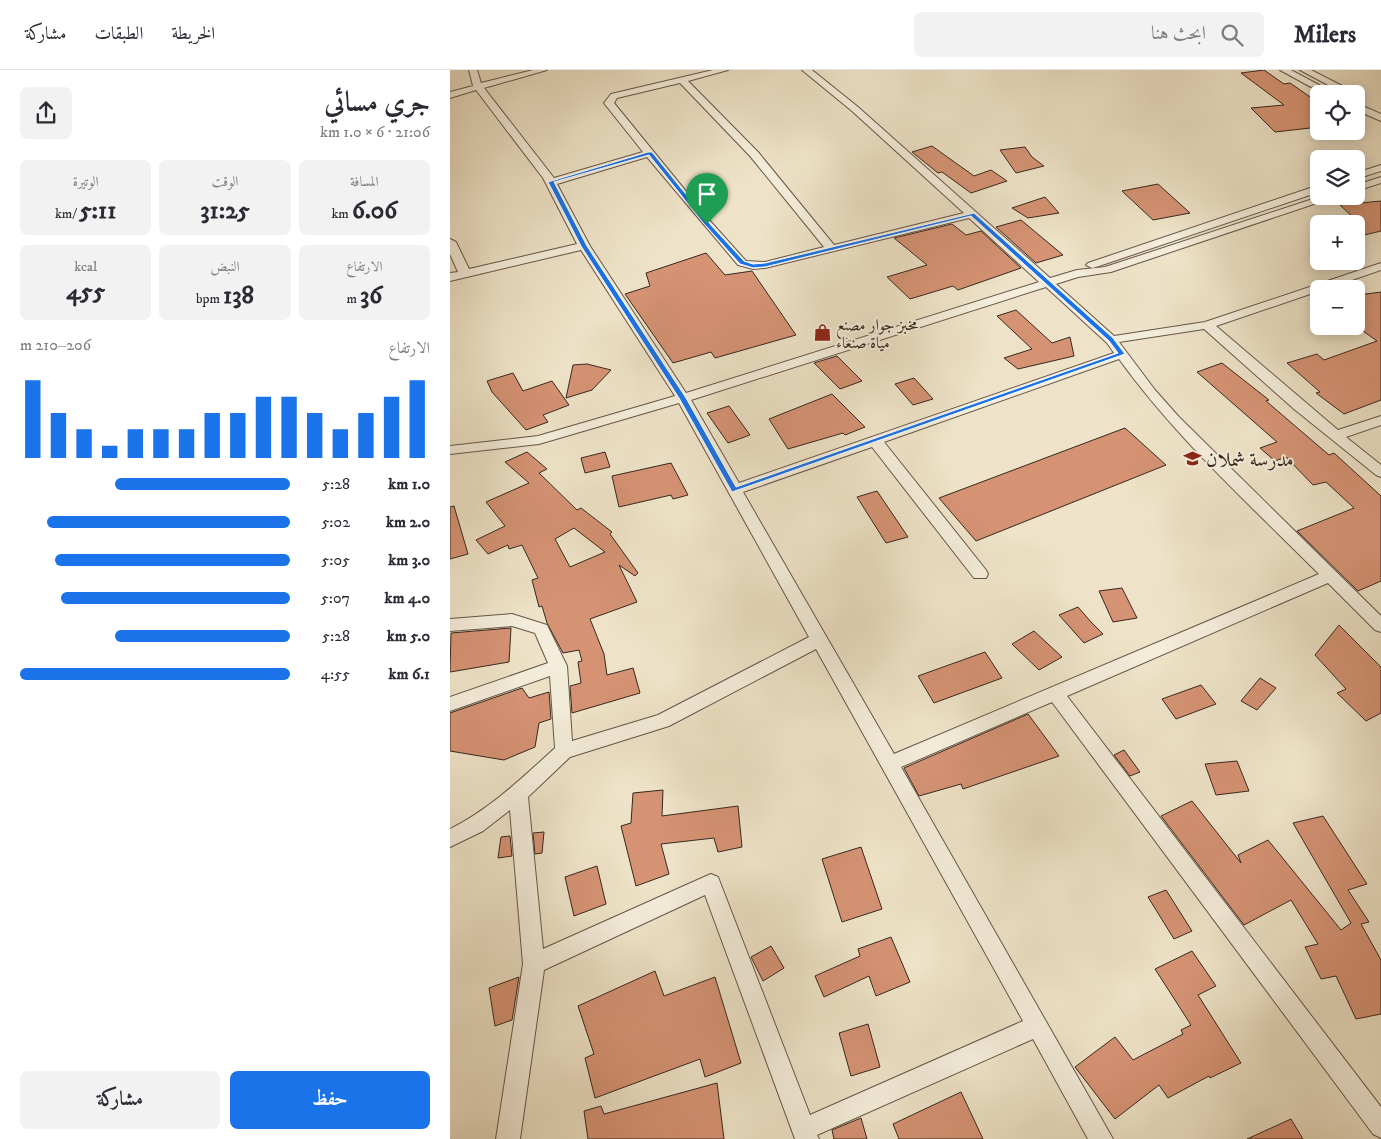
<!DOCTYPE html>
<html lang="ar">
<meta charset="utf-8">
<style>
body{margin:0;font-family:"IM FELL DW Pica",Amiri,serif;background:#f2f2f3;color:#2b2b33;direction:rtl;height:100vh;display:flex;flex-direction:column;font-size:19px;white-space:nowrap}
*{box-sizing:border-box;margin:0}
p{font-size:16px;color:#7c7c81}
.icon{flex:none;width:28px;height:28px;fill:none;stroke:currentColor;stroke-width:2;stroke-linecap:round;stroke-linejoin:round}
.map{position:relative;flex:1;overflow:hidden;direction:ltr}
.sheet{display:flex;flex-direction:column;background:#fff;width:450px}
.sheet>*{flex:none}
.tools{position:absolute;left:860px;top:15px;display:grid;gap:10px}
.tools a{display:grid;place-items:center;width:55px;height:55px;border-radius:8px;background:#fff;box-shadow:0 2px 12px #0003;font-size:25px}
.pin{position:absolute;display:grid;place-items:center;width:42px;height:42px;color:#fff;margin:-51px -21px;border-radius:50% 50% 50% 0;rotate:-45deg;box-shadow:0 0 5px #0007}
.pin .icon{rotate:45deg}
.round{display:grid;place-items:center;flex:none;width:52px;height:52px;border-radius:8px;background:#f2f2f3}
.overview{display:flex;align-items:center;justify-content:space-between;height:85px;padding:0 20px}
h1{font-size:28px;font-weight:700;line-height:38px}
.stats{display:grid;grid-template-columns:repeat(3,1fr);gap:8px;height:85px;padding:5px 20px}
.stats div{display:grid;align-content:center;border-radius:8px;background:#f2f2f3;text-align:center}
.stats b{font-size:25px;font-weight:700}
.stats small{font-size:14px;font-weight:400}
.stats p{font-size:14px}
.chart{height:140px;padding:10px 20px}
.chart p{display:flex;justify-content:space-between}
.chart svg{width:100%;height:90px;margin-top:5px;stroke:#1a73e8;stroke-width:6}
.cta{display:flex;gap:10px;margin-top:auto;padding:10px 20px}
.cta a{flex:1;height:58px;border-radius:8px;background:#1a73e8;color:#fff;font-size:20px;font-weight:700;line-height:58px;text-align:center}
.cta a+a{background:#f2f2f3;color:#2b2b33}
ul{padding:0 20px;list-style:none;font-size:16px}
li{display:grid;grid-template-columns:80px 60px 1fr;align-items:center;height:38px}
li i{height:12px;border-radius:6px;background:#1a73e8}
header{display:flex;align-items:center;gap:30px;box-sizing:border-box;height:70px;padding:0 25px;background:#fff;border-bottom:1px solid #e1e1e2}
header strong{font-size:24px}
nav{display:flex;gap:28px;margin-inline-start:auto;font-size:18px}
.search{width:350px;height:45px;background:#f2f2f3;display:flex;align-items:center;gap:12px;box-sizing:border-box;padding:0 18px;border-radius:8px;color:#7c7c81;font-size:19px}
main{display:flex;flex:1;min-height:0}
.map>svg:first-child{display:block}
</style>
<header>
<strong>Milers</strong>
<div class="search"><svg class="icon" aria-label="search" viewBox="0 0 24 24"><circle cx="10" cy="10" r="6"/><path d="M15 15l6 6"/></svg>ابحث هنا</div>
<nav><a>الخريطة</a><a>الطبقات</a><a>مشاركة</a></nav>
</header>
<main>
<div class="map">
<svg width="931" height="1069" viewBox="0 0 931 1069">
<rect width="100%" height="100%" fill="#eee3c8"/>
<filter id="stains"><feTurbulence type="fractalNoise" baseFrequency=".004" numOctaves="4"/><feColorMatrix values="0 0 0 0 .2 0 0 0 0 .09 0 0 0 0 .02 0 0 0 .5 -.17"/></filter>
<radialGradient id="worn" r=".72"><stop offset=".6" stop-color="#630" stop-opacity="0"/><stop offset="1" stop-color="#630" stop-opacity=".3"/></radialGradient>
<g fill="#d59374" stroke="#37271e" fill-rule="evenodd">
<polygon points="814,0 834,14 840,13 869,33 869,57 825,62 801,38 834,35 791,3"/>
<polygon points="482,76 524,106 541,100 557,111 521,123 492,102 488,103 462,82"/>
<polygon points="575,77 582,87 594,96 566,103 550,80"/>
<polygon points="708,114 740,143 703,150 672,121"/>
<polygon points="595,127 609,143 578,148 562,138"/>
<polygon points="931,131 931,161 906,167 906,150 890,135"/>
<polygon points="571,150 613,185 586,193 546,157"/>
<polygon points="502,154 516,165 531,161 571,198 508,220 503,216 460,229 437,207 477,195 444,168"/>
<polygon points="256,183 275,205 302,201 346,265 265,288 261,282 223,293 175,224 200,216 196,203"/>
<polygon points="906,219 916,224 931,222 931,330 894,344 866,323 870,322 837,293 867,284 874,290 927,271 906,256"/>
<polygon points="566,240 602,273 620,267 624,286 568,299 554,288 582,279 547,246"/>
<polygon points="387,286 412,311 390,319 364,293"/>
<polygon points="772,293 819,330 816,331 879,385 884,383 931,426 931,511 908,521 847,461 904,438 876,412 863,415 836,387 825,391 810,378 827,372 747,302"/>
<polygon points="137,294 161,300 142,320 116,328 123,295"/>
<polygon points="63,303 73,321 102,311 119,335 93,345 98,352 76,360 42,322 37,311"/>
<polygon points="464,308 483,329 463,335 445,314"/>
<polygon points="382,324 415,357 395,365 393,363 338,379 319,349"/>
<polygon points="279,336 300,365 278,373 257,343"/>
<polygon points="675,358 716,395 526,471 489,428"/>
<path d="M 77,382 L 97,399 L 89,403 L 127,440 L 131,438 L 162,462 L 160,464 L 188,503 L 185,506 L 169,495 L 187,532 L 140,549 L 154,584 L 157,605 L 183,598 L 190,623 L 122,643 L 120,616 L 131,613 L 128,592 L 132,591 L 129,580 L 113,583 L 97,553 L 92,536 L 89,537 L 82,510 L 88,508 L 72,475 L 59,479 L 58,475 L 38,484 L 26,470 L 55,456 L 36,432 L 79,413 L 55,392 ZM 124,458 L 155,482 L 120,497 L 105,469 Z"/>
<polygon points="155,382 160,397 135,403 131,388"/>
<polygon points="221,393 238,425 223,429 221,425 169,437 162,406"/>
<polygon points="427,421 458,467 436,473 407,427"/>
<polygon points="4,436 18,484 0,489 0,437"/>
<polygon points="672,518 687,548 663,552 649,521"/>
<polygon points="628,537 641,552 653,564 634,573 609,545"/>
<polygon points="889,555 931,597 931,643 916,651 887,623 896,619 865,585"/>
<polygon points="61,558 59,592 0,602 1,563"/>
<polygon points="584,561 612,587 589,600 562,574"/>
<polygon points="535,582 552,608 484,633 468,606"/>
<polygon points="810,608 826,618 807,640 791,631"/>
<polygon points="751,615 766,634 726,649 712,629"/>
<polygon points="72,618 79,628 99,622 101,649 89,653 85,677 54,690 0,681 0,643"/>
<polygon points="578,644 609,686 513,719 511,714 469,726 454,698"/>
<polygon points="674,680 690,702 680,706 664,685"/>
<polygon points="787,691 799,721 766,725 755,694"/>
<polygon points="213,720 212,746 288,736 292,777 268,782 264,768 211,774 219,804 186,816 171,756 181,753 183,723"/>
<polygon points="742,731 791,793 788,785 818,770 891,860 901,853 843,753 873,746 917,814 898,820 919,852 911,854 931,890 931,944 906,949 886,906 871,909 855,877 868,874 841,830 794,855 711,746"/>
<polygon points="94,762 92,783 85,784 83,763"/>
<polygon points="60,766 62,786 48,788 51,767"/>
<polygon points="411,777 432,839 392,852 372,789"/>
<polygon points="147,796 156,834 124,846 115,807"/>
<polygon points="716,820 742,861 724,869 698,827"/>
<polygon points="441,867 460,912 426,926 419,906 374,927 365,906 410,886 408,879"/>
<polygon points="321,876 334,898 313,911 301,887"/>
<polygon points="742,881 766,916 748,925 791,993 760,1008 759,1006 718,1028 709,1015 665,1049 625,997 665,967 683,990 733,964 731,960 741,955 705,899"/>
<polygon points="205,901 214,926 265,907 291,993 255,1007 250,989 145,1028 135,988 144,984 128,936"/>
<polygon points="69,907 62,950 45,956 39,918"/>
<polygon points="418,954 430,997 401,1006 389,963"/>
<polygon points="267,1013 274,1069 138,1069 134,1041 151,1036 154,1044"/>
<polygon points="511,1022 533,1069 449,1069 443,1054"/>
<polygon points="411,1048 417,1069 384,1069 382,1060"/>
<polygon points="841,1049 853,1069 797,1069"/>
</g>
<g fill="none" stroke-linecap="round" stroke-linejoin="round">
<defs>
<g id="minor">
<path d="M 19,0 L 27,0 L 31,13 L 83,0 L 97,0 L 34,18 L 104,108 L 193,82 L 154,33 L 161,24 L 263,0 L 278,0 L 238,11 L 308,82 L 384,175 L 514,143 L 402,41 L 352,0 L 362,0 L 408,37 L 600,208 L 627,200 L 655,197 L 872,126 L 888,126 L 661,202 L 628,207 L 606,214 L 664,266 L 755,252 L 931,193 L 931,200 L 876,219 L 869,219 L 869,221 L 766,256 L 888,360 L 931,346 L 931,355 L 896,367 L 931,395 L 931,407 L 926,405 L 844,339 L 754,259 L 669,272 L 705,320 L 729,347 L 931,546 L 931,562 L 925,560 L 878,513 L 617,626 L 931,1037 L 931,1068 L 923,1064 L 602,632 L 451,697 L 663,1069 L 638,1069 L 583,969 L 367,1065 L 369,1069 L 345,1069 L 255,825 L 94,900 L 70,1069 L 46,1069 L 73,894 L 60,740 L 33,761 L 0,777 L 0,759 C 40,739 72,708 105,678 L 100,606 L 0,641 L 0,627 L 98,593 L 85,563 L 62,556 L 0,561 L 0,549 L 62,544 L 97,555 L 117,596 L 122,671 L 208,645 L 359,567 L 229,333 L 89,374 L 0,384 L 0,376 L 88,366 L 225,326 L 131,180 L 0,211 L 0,203 L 8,202 L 0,184 L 0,169 L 6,172 L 19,199 L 127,174 L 93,108 L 26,20 L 0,28 L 0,22 L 23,16 ZM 230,13 L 300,86 L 374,177 L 315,192 L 296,191 L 261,152 L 164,33 L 167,28 ZM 197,87 L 288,195 L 303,199 L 315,198 L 519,148 L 589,212 L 236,323 L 140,176 L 107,114 ZM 596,217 L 657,273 L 664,283 L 289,413 L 241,330 ZM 669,289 C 726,368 800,435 869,504 L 444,684 L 293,422 L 422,377 L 524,508 L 536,508 L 538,504 L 536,500 L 434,372 ZM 366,579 L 573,951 L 360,1045 L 268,807 L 261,804 L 254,807 L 93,879 L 78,727 L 120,687 L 219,656 Z"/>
<polygon points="830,0 841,0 869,15 861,17"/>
<polygon points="850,0 861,0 908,24 906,26 906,24 895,24"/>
<polygon points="906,33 931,44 931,51 906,40"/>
<polygon points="931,95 931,101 906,109 906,103"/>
<polygon points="931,107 931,113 906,121 906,115"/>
<polygon points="869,115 869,122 646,197 642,198 636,195 638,193"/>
</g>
</defs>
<use href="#minor" stroke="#655648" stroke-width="2"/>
<use href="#minor" fill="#f4eddb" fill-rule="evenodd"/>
</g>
<path fill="#1a73e8" stroke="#fff" fill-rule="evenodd" d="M 198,82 L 202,82 L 259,153 L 294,191 L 303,194 L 315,193 L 524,143 L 663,268 L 675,284 L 282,422 L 229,328 L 131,176 L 98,112 ZM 199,85 L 255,155 L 290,194 L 303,198 L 315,197 L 521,146 L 659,271 L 668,283 L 286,417 L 236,328 L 137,176 L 104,112 Z"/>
<defs>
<symbol id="shop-bare" viewBox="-9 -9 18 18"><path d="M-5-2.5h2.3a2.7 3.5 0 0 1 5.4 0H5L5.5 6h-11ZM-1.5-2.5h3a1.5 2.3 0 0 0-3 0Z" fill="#8f2418" stroke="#f4eddb" stroke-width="2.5" paint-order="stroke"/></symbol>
<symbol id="school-bare" viewBox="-9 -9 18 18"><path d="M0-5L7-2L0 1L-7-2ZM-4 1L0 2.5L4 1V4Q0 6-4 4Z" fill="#8f2418" stroke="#f4eddb" stroke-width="2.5" paint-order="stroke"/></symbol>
</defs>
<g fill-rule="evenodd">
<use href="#shop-bare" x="360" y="250" width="25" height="25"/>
<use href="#school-bare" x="730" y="376" width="25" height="25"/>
</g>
<g text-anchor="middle" stroke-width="4" stroke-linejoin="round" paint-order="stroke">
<g font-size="16" fill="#37271e" stroke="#f4eddb" text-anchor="start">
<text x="386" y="260">مخبز جوار مصنع<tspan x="386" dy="18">مياة صنعاء</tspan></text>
</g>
<g font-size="20" fill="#37271e" stroke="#f4eddb" text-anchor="start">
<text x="756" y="396">مدرسة شملان</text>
</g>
</g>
<rect width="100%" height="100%" filter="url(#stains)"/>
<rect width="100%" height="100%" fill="url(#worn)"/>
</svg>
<div class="tools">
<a><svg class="icon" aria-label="locate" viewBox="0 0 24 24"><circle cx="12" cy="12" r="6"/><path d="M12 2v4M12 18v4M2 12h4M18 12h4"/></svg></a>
<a><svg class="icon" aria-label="layers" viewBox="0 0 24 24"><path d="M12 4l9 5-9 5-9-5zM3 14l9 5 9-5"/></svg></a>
<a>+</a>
<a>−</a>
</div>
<div class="pin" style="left:257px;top:154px;background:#1e9e55"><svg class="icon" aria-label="arrive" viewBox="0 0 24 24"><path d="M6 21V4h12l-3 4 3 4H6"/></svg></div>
</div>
<section class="sheet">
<div class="overview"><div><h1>جري مسائي</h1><p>21:06 · 6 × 1.0 km</p></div><a class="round"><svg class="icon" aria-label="share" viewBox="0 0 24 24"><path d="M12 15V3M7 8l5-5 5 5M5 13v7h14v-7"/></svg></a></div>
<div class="stats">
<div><p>المسافة</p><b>6.06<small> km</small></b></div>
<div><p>الوقت</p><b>31:25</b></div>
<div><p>الوتيرة</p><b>5:11<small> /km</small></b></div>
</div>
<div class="stats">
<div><p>الارتفاع</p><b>36<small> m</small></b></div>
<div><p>النبض</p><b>138<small> bpm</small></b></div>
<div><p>kcal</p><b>455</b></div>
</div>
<div class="chart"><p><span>الارتفاع</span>206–210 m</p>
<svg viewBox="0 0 160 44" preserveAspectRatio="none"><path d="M5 44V6M15 44V22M25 44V30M35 44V38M45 44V30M55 44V30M65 44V30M75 44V22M85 44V22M95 44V14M105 44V14M115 44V22M125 44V30M135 44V22M145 44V14M155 44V6"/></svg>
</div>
<ul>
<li><b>1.0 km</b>5:28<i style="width:65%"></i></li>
<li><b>2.0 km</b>5:02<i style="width:90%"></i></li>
<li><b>3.0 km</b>5:05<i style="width:87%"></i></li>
<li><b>4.0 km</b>5:07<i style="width:85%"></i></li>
<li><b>5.0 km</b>5:28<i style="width:65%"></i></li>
<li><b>6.1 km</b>4:55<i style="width:100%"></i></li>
</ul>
<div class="cta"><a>حفظ</a><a>مشاركة</a></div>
</section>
</main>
